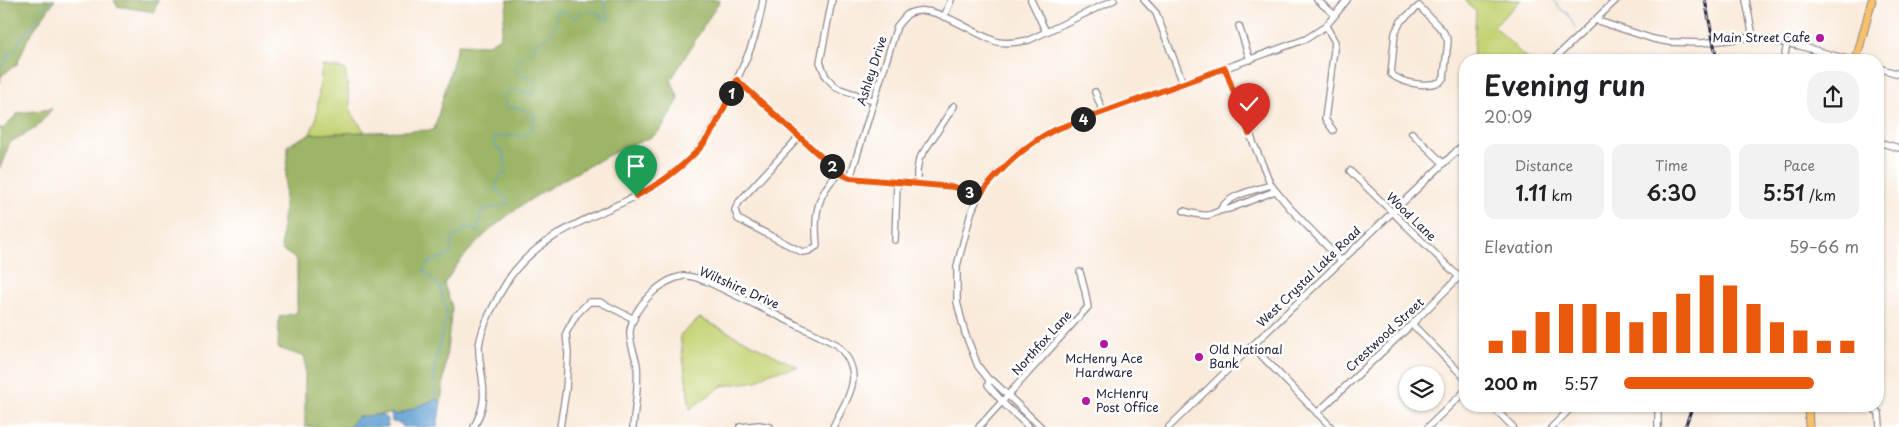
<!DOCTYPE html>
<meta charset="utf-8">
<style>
body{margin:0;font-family:"Playpen Sans",sans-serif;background:#f2f2f2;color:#202124;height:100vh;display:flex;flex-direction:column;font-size:19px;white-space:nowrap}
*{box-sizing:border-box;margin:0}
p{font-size:16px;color:#757577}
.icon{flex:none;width:28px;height:28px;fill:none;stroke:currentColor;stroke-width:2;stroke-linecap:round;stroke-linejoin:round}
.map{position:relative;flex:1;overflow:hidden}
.side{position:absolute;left:1459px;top:54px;width:425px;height:358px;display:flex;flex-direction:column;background:#fff;border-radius:20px;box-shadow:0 1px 4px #0004}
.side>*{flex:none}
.buttons{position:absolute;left:1399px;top:366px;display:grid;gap:10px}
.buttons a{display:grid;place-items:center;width:45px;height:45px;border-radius:50%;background:#fff;box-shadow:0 1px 4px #0004;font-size:25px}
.pin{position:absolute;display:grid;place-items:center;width:42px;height:42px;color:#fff;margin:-51px -21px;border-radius:50% 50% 50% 0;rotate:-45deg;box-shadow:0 0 5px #0007}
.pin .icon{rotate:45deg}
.km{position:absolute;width:25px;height:25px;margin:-12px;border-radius:50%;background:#222;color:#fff;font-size:14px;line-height:25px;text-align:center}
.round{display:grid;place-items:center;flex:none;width:52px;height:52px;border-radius:20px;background:#f2f2f2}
.overview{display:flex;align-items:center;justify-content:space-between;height:85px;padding:0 25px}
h1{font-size:28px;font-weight:600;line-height:38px}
.figures{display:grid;grid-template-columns:repeat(3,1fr);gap:8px;height:85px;padding:5px 25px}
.figures div{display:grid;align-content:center;border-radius:12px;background:#f2f2f2;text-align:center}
.figures b{font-size:21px;font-weight:600}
.figures small{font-size:14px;font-weight:400}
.figures p{font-size:14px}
.chart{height:140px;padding:10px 25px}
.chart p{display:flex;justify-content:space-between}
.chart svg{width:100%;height:90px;margin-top:5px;stroke:#ea580c;stroke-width:6}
ul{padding:0 25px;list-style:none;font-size:16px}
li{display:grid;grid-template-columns:80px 60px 1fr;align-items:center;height:38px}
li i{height:12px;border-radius:6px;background:#ea580c}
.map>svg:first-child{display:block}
</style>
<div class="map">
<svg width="1899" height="427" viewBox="0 0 1899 427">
<rect width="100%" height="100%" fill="#fff"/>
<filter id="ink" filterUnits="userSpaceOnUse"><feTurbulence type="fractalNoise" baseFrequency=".02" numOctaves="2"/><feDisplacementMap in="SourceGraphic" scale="10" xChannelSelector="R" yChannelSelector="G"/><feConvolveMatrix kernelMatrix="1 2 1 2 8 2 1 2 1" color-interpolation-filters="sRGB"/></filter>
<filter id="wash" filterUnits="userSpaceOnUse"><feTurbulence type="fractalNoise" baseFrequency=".0096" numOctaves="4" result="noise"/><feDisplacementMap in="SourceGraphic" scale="20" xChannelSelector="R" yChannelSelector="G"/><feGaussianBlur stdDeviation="1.12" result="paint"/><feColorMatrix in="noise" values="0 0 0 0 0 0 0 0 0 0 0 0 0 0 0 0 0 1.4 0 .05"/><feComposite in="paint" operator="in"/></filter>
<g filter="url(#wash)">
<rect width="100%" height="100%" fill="#f9eada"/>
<g fill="#c5d375" stroke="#747a58">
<polygon points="1465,0 1521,0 1494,26 1528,60 1473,60 1476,12"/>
<polygon points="322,66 345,69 351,112 365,132 310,134 316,119"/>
<polygon points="700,318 798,367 768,373 757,381 722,386 690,409 680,335"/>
</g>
<g fill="#9cb566" stroke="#5f6c50">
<polygon points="0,0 55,0 28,38 17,64 1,76 0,83"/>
<polygon points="114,0 158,0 154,12 117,6"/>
<path d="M 508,0 L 720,0 L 671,80 L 679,99 C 673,108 663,129 656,134 C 645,142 629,144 617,151 C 552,185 484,219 444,284 L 452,307 L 441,402 L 436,399 L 397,415 C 387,412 369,416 357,417 L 349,427 L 305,427 L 305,357 L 278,348 L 279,317 L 297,313 L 297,260 L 281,249 L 288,145 L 310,134 L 434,130 L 458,44 L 487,45 L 500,37 Z"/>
<polygon points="52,109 36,128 10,142 0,168 0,127 3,129 18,113"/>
</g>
<g fill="#5f9fd2" stroke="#406086">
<polygon points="436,399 441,402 437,427 403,427 400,423 392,422 391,413 397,415"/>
<polygon points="382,415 387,419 388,427 349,427 357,417"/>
</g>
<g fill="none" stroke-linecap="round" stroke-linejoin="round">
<g stroke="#5f9fd2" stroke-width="1">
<polyline points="1553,0 1561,10 1567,13 1575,27"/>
<polyline points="0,66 6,63 8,53 16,50 21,37 24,36 27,30 32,27 43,7 52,4 54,0"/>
<path d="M 436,399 L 434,368 L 447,314 L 440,287 L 423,270 L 429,262 L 450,255 L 452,237 L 461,234 L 467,226 L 478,233 L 481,211 L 510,203 L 495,188 L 501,174 L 506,173 L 504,153 L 494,145 L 495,137 L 526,135 L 532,130 L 535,114 L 516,107 L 506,108 L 503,96 C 513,86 522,90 533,96 L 536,88 L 533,78 L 519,75 L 515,69 L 517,60 L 532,52 L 535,43 C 554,34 556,31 556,11 L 563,11 L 574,18 L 587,9 L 600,14 L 600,18 L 609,20 L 603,1 L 605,0"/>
</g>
</g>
</g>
<g filter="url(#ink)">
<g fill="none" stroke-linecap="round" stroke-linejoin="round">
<defs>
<g id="minor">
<polyline points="832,0 820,62 826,77 837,88 873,100"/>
<polyline points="1031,0 1046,32"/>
<polyline points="1144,0 1156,13 1183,83"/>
<polyline points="1317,0 1335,15"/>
<polyline points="1746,0 1753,37"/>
<path d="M 1419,6 L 1443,31 L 1448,41 L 1444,77 L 1440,82 C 1426,87 1403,84 1391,74 L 1395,33 L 1401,21 Z"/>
<polyline points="944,17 951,0"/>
<polyline points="1595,20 1653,39 1669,42 1702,43 1753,37 1800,46 1850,60"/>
<polyline points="1239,26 1250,60"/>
<polyline points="1326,26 1335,42 1325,119 1333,130"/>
<polyline points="1553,60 1616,0"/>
<polyline points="1784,60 1787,43"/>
<polyline points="1225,68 1253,142 1271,185 1289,207 1341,261"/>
<polyline points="1878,68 1899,74"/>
<polyline points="737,80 839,173 850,178 954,187 967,191 978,197"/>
<polyline points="1095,92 1103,112"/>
<polyline points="1412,133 1443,163"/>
<path d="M 799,137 L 739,202 L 735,210 L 738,219 L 802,252 L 809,251 L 817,246 C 814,216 816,194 839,173"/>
<polyline points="1878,142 1899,148"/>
<polyline points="1457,150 1465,158"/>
<polyline points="1350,171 1459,277"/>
<path d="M 850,178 L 897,26 C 900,23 904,17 908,14 C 933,0 973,35 998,42 C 1008,44 1019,42 1029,40 L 1114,0"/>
<polyline points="917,183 917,171 919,159 954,106"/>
<path d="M 1221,209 C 1229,194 1256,190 1271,185"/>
<path d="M 1184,211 C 1192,213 1201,216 1209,215 C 1216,213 1221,209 1229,209 L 1275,191"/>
<polyline points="895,240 897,183"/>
<polyline points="1412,324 1465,378"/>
<polyline points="1252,346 1331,427"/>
<polyline points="989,380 988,385 1006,406 1029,427"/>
<polyline points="1491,405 1513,427"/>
<polyline points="1658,405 1658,427"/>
<polyline points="1868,405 1879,413 1880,427"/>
<polyline points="1317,413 1412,324 1465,271"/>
<path d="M 474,427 C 478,419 482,411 483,402 C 486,383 478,365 479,346 C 481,326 499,294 510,277 C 542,232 596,216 643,193 C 663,182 685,165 699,148 C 712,133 721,114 729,96 C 745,63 758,36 763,0"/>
<polyline points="560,427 566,390 568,354 566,333 576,315 589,302 600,302 634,319"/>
<path d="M 633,427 C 635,407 639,385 637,365 C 635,354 629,343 630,331 C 633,307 660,280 683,276 C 690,275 699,279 706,281 L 836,344 C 867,374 849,394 833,427"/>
<polyline points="740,427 759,425 770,427"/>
<polyline points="979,427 1088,307 1085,291 1080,272"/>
<polyline points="1041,427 993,381 989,380 978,366 965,333 957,302 957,266 971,213 978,197 997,174 1021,151 1054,130 1306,39 1326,26 1347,0"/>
<polyline points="1169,427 1252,346 1465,143"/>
<polyline points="1428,427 1465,391"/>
<polyline points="1552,427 1574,405"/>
</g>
<g id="major">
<polyline points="1856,60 1872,0"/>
<polyline points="1808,405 1809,427"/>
</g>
</defs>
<use href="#minor" stroke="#8e868a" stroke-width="8"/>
<use href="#major" stroke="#8e868a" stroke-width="9"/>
<use href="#minor" stroke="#fff" stroke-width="5.5"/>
<use href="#major" stroke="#f7c06c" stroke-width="7"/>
<defs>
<g id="rail">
<polyline points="1705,0 1717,60"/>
<polyline points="1685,427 1693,405"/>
</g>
</defs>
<use href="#rail" stroke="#22223b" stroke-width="3"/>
<use href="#rail" stroke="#fff" stroke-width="1" stroke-dasharray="4" stroke-linecap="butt"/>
</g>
</g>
<g fill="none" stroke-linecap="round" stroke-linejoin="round" filter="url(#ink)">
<defs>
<path id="route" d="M 636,196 C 659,185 682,167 699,149 C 716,130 726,103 737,80 L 839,173 L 850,178 L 954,187 L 966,190 L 978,197 C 1000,170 1023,146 1054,130 L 1225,68 L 1249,134"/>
</defs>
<use href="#route" stroke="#fff" stroke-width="10"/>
<use href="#route" stroke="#ea580c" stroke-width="6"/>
</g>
<g fill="#b5179e" stroke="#fff" stroke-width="2">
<circle cx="1820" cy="38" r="5"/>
<circle cx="1104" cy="344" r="5"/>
<circle cx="1199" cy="357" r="5"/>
<circle cx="1086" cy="401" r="5"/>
</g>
<g text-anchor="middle" stroke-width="5" stroke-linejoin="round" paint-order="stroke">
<g font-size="12" fill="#22223b" stroke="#fff" text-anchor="start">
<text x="1810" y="42" text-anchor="end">Main Street Cafe</text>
<text x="1209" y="354">Old National<tspan x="1209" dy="14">Bank</tspan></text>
<text x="1104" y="363" text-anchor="middle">McHenry Ace<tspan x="1104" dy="14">Hardware</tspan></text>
<text x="1096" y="398">McHenry<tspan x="1096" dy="14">Post Office</tspan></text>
</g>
<g font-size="12" fill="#22223b" stroke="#fff">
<text transform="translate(872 71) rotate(-72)" y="4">Ashley Drive</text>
<text transform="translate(1411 217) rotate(44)" y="4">Wood Lane</text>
<text transform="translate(1309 277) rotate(-44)" y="4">West Crystal Lake Road</text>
<text transform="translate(739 288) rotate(24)" y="4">Wiltshire Drive</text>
<text transform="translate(1385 335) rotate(-43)" y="4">Crestwood Street</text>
<text transform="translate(1042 343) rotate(-48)" y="4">Northfox Lane</text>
</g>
</g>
</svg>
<div class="buttons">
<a><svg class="icon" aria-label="layers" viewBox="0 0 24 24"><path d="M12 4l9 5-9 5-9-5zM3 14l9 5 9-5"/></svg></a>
</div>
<div class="pin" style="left:636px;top:196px;background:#1e9e55"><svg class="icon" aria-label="arrive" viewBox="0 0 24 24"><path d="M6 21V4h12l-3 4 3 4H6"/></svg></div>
<div class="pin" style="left:1249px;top:134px;background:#d93025"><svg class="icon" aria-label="check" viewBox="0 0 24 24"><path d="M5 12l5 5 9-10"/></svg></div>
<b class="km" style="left:731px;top:93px">1</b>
<b class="km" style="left:832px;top:166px">2</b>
<b class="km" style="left:969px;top:192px">3</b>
<b class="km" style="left:1083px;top:119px">4</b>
<section class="side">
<div class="overview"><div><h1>Evening run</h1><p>20:09</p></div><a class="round"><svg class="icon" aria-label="share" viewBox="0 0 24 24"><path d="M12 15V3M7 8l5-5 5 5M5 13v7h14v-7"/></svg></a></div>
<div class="figures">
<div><p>Distance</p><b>1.11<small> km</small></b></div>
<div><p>Time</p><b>6:30</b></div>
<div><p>Pace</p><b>5:51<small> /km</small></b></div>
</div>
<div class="chart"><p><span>Elevation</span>59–66 m</p>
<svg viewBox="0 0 160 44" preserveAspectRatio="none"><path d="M5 44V38M15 44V33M25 44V24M35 44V20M45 44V20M55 44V24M65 44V29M75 44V24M85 44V15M95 44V6M105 44V11M115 44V20M125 44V29M135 44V33M145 44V38M155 44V38"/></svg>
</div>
<ul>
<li><b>200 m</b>5:57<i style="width:81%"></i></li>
</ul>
</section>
</div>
